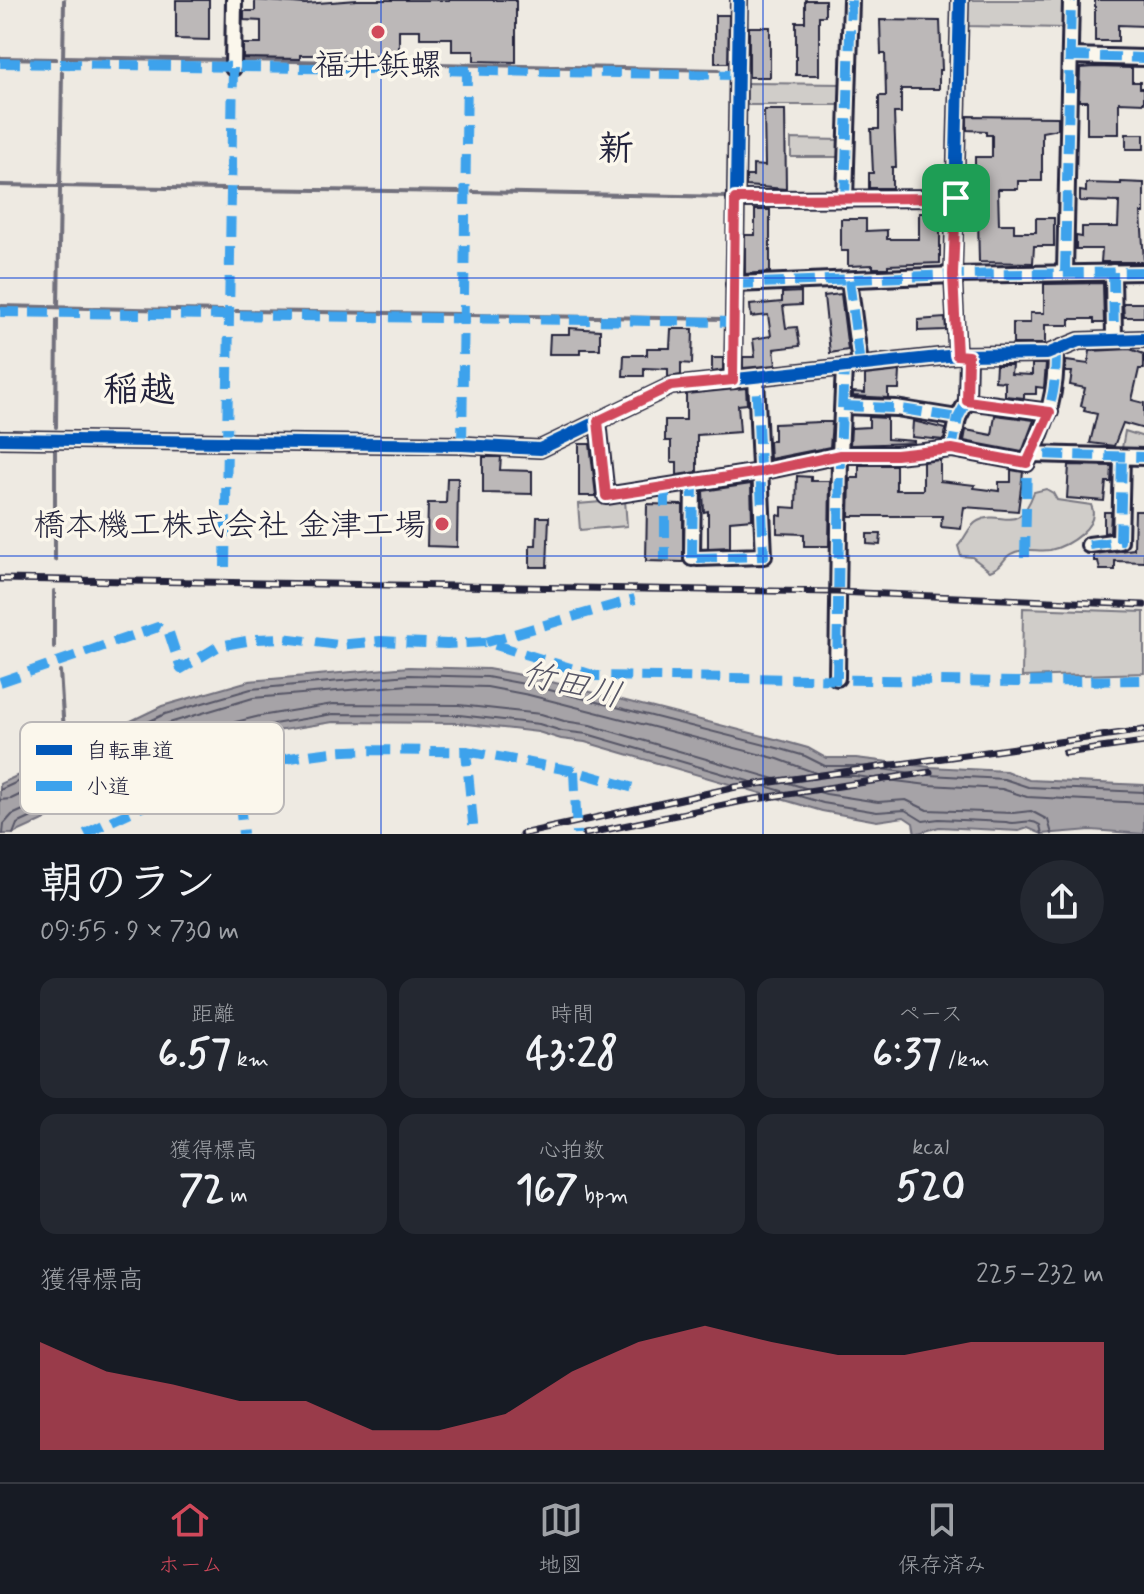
<!DOCTYPE html>
<html lang="ja">
<meta charset="utf-8">
<style>
body{margin:0;font-family:Mynerve,"Klee One",sans-serif;background:#242831;color:#f1f3f6;height:100vh;display:flex;flex-direction:column;font-size:30px;white-space:nowrap}
*{box-sizing:border-box;margin:0}
p{font-size:26px;color:#9ea1a6}
.icon{flex:none;width:44px;height:44px;fill:none;stroke:currentColor;stroke-width:2;stroke-linecap:round;stroke-linejoin:round}
.map{position:relative;height:834px;overflow:hidden}
.details{display:flex;flex-direction:column;background:#171b24;flex:1}
.details>*{flex:none}
.pin{position:absolute;display:grid;place-items:center;width:68px;height:68px;color:#fff;margin:-34px;border-radius:16px;box-shadow:0 4px 12px #0006}
.round{display:grid;place-items:center;flex:none;width:84px;height:84px;border-radius:42px;background:#242831}
.overview{display:flex;align-items:center;justify-content:space-between;height:136px;padding:0 40px}
h1{font-size:44px;font-weight:800;line-height:60px}
.stats{display:grid;grid-template-columns:repeat(3,1fr);gap:12px;height:136px;padding:8px 40px}
.stats div{display:grid;align-content:center;border-radius:16px;background:#242831;text-align:center}
.stats b{font-size:40px;font-weight:800}
.stats small{font-size:22px;font-weight:400}
.stats p{font-size:22px}
.chart{height:224px;padding:16px 40px}
.chart p{display:flex;justify-content:space-between}
.chart svg{width:100%;height:144px;margin-top:8px;fill:#d1495b;opacity:.7}
.tabs{display:flex;justify-content:space-around;align-items:center;height:112px;border-top:2px solid #363941;background:#171b24;font-size:22px;color:#9ea1a6}
.tabs a{display:grid;justify-items:center;gap:4px}
.tabs .on{color:#d1495b}
.map>svg:first-child{display:block}
</style>
<div class="map">
<svg width="1144" height="834" viewBox="0 0 1144 834">
<rect width="100%" height="100%" fill="#eeeae2"/>
<filter id="ink" filterUnits="userSpaceOnUse"><feTurbulence type="fractalNoise" baseFrequency=".0125" numOctaves="2"/><feDisplacementMap in="SourceGraphic" scale="16" xChannelSelector="R" yChannelSelector="G"/><feConvolveMatrix kernelMatrix="1 2 1 2 8 2 1 2 1" color-interpolation-filters="sRGB"/></filter>
<g filter="url(#ink)">
<g fill="#d0cdc9" stroke="#797882" stroke-width="2">
<polygon points="966,0 1062,0 1062,28 966,26"/>
<polygon points="747,83 844,84 842,105 747,105"/>
<polygon points="791,139 842,140 842,157 791,157"/>
<polygon points="1125,431 1144,437 1144,449 1122,448"/>
<path d="M 1046,489 L 1053,493 L 1057,500 L 1091,505 C 1101,526 1068,546 1050,550 C 1038,552 1026,547 1013,553 C 1002,557 1006,565 990,571 L 972,557 L 961,556 L 958,546 C 965,539 969,525 978,521 C 1002,508 1017,538 1034,492 Z"/>
<polygon points="625,500 627,526 580,530 578,504"/>
<polygon points="1023,608 1144,612 1144,673 1022,677"/>
</g>
<polygon fill="#a6a3a7" stroke="#716f7c" stroke-width="2" points="409,667 488,669 532,677 783,741 808,748 826,758 856,758 930,767 1006,771 1029,780 1144,785 1144,834 1091,830 1042,834 1028,828 1019,831 939,827 915,834 913,823 904,817 877,821 822,811 585,742 561,739 538,732 458,723 333,722 264,733 215,746 164,767 157,763 148,764 144,772 136,778 13,834 0,834 0,784 162,706 249,681"/>
<g fill="none" stroke-linecap="round" stroke-linejoin="round">
<g stroke="#575666" stroke-width="2">
<polyline points="0,790 165,714 251,689 409,675 487,677 530,685 781,749 805,756 825,766 856,766 929,775 1004,779 1028,787 1144,792"/>
<polyline points="0,800 11,799 169,723 253,698 409,685 487,687 529,695 778,759 824,776 855,776 928,785 1002,789 1027,797 1144,803"/>
<polyline points="3,834 4,824 12,815 127,763 141,747 166,747 211,728 260,716 333,704 459,705 541,714 564,721 590,725 826,794 878,802 906,800 927,810 1013,813 1031,811 1048,820 1052,834"/>
<path d="M 13,834 L 17,824 L 132,771 L 145,756 L 165,758 L 213,738 L 262,726 L 333,714 L 459,715 L 539,724 L 562,731 L 587,734 L 823,803 L 877,812 L 905,810 L 923,821 L 939,819 L 1006,822 C 1018,826 1027,817 1040,825 L 1042,834"/>
</g>
<g stroke="#716f7c" stroke-width="4">
<polyline points="63,57 228,60"/>
<polyline points="0,58 56,59"/>
<polyline points="63,60 64,0"/>
<polyline points="241,60 719,70"/>
<polyline points="0,185 225,189"/>
<polyline points="237,189 462,192"/>
<polyline points="473,192 731,197"/>
<polyline points="0,306 223,311"/>
<polyline points="58,306 62,72"/>
<polyline points="236,311 460,314"/>
<polyline points="470,315 725,319 728,314"/>
<polyline points="56,427 57,320"/>
<polyline points="55,560 55,449"/>
<polyline points="54,648 54,591"/>
<polyline points="60,671 64,732 76,751"/>
</g>
</g>
<g fill="#bcb8b8" stroke="#22223b" stroke-width="2">
<polygon points="176,0 209,0 209,40 176,39"/>
<polygon points="255,0 305,4 357,0 516,0 516,62 474,61 474,51 452,51 452,38 420,38 420,30 399,30 399,55 300,55 300,59 243,58 243,44 261,44 261,21 244,20 244,11 255,11"/>
<polygon points="805,0 825,0 825,16 819,16 819,75 796,75 796,22 805,22"/>
<polygon points="1095,0 1144,0 1144,26 1118,25 1118,41 1095,41"/>
<polygon points="715,15 729,15 728,63 715,63"/>
<polygon points="880,20 940,21 942,70 939,70 939,89 901,89 901,113 894,113 896,167 892,167 892,188 869,188 869,173 873,173 871,129 879,129 879,96 886,96 885,54 881,54"/>
<rect x="749" y="27" width="21" height="50"/>
<polygon points="1095,67 1132,68 1132,82 1140,82 1140,88 1144,88 1144,103 1119,102 1119,134 1087,134 1087,101 1079,101 1080,68"/>
<polygon points="764,110 785,110 786,189 746,186 746,176 753,176 753,165 765,166"/>
<polygon points="967,116 1058,117 1058,129 1042,132 1042,181 1018,181 1018,189 998,189 999,224 1014,224 1014,232 1036,232 1036,218 1054,218 1054,246 1034,246 1033,263 979,262 978,218 982,218 981,190 965,190 966,167 975,167 975,157 992,157 992,135 986,135 986,131 967,130"/>
<rect x="1126" y="134" width="18" height="15"/>
<polygon points="1121,182 1144,183 1144,213 1141,213 1144,262 1101,262 1102,249 1076,249 1076,236 1082,237 1082,227 1118,227 1119,202 1080,201 1080,191 1086,192 1086,183 1121,184"/>
<polygon points="755,210 770,210 770,272 745,274 745,235 755,235"/>
<polygon points="919,213 940,213 940,263 888,265 888,268 873,268 873,265 848,266 848,251 841,251 841,219 866,219 866,231 887,230 887,239 919,239"/>
<polygon points="1103,283 1104,323 1094,323 1094,319 1070,319 1070,325 1045,325 1045,344 1013,344 1013,323 1030,323 1030,313 1044,313 1044,284"/>
<polygon points="801,292 801,305 783,306 786,328 797,327 800,346 774,349 776,365 743,368 743,357 755,357 753,339 771,336 768,315 751,317 750,305 782,302 782,293"/>
<polygon points="841,294 848,350 830,353 824,296"/>
<polygon points="1123,303 1144,303 1144,317 1124,317"/>
<polygon points="945,318 946,330 918,331 918,320"/>
<polygon points="569,328 600,330 600,349 580,349 580,354 549,354 550,334 569,334"/>
<polygon points="671,329 693,329 692,364 681,363 681,375 668,377 668,369 644,368 644,376 623,376 624,355 647,355 647,348 670,348"/>
<polygon points="1130,349 1144,354 1144,369 1139,369 1132,400 1144,403 1144,429 1123,423 1114,446 1090,443 1097,414 1084,411 1085,407 1081,406 1085,388 1070,385 1072,372 1065,372 1066,361 1088,364 1090,351"/>
<polygon points="712,358 723,358 723,370 712,372"/>
<polygon points="1032,364 1046,364 1044,388 1036,387 1036,394 1024,394 1024,398 1005,396 1005,382 995,381 996,365 1012,365 1011,374 1032,375"/>
<polygon points="900,371 899,389 888,389 888,398 853,396 853,392 865,393 865,375"/>
<polygon points="746,388 747,404 738,405 740,432 697,435 697,472 677,475 677,462 671,462 671,441 665,441 665,420 686,420 686,394"/>
<polygon points="995,415 1034,420 1022,452 964,441 966,430 992,435"/>
<polygon points="869,417 887,418 887,439 914,441 914,443 850,445 851,428 869,427"/>
<polygon points="913,421 946,429 944,440 912,437"/>
<polygon points="820,422 832,422 830,447 770,459 769,441 774,441 774,424"/>
<polygon points="579,444 590,444 596,496 579,496"/>
<polygon points="483,457 501,457 500,470 532,471 532,494 483,493"/>
<polygon points="940,460 940,481 975,485 974,488 999,491 999,482 1011,482 1011,470 1023,472 1018,511 964,507 961,529 941,527 942,516 849,516 850,478 859,478 859,465 896,465 896,490 923,490 923,462"/>
<polygon points="1069,465 1112,466 1111,482 1106,482 1104,501 1067,498"/>
<polygon points="797,476 811,477 811,481 830,481 829,546 804,546 804,534 777,533 777,515 782,516 782,507 796,508"/>
<polygon points="447,478 458,478 457,547 427,546 428,503 446,503"/>
<polygon points="751,484 752,519 730,521 730,547 708,548 708,511 704,512 703,491"/>
<polygon points="647,504 683,505 683,562 646,561"/>
<polygon points="1135,511 1144,511 1144,562 1115,561 1115,570 1100,570 1098,561 1094,561 1094,554 1134,549"/>
<polygon points="1104,512 1111,512 1110,532 1104,533"/>
<polygon points="537,517 549,517 547,567 530,567 530,545 536,545"/>
<polygon points="867,534 881,534 880,545 867,544"/>
</g>
<g fill="none" stroke-linecap="round" stroke-linejoin="round">
<defs>
<g id="minor">
<polyline points="1070,56 1144,58"/>
<polyline points="233,68 234,0"/>
<polyline points="735,199 956,198"/>
<polyline points="845,199 851,0"/>
<polyline points="1065,272 1071,0"/>
<polyline points="1113,272 1114,339"/>
<polyline points="849,280 860,364"/>
<polyline points="734,284 953,275 1144,272"/>
<path d="M 1056,351 C 1056,396 1049,413 1032,454 L 1144,457"/>
<polyline points="957,355 953,275 960,0"/>
<polyline points="733,380 739,0"/>
<polyline points="967,401 1050,412"/>
<polyline points="843,406 896,408 958,418"/>
<polyline points="598,421 606,496 760,472 840,455 844,367"/>
<polyline points="0,439 462,445 540,449 671,386 957,355 1047,354 1079,341 1144,339"/>
<polyline points="952,449 1027,463 1032,454"/>
<polyline points="1089,545 1120,541 1122,457"/>
<polyline points="692,558 693,483"/>
<polyline points="697,558 764,556 756,377"/>
<polyline points="837,678 840,455 896,455 952,449 958,418 967,401 968,356"/>
</g>
</defs>
<use href="#minor" stroke="#22223b" stroke-width="20"/>
<use href="#minor" stroke="#fbf7ec" stroke-width="14"/>
<defs>
<g id="rail">
<polyline points="0,579 837,592 1144,605"/>
<polyline points="1065,753 1144,742"/>
<polyline points="522,834 736,787 1144,730"/>
<polyline points="585,834 743,801 930,772"/>
</g>
</defs>
<use href="#rail" stroke="#22223b" stroke-width="7"/>
<use href="#rail" stroke="#fbf7ec" stroke-width="4" stroke-dasharray="12" stroke-linecap="butt"/>
<g stroke="#3ea2ec" stroke-width="10" stroke-dasharray="20 10" stroke-linecap="butt">
<polyline points="1070,56 1144,58"/>
<polyline points="0,63 737,75"/>
<polyline points="735,199 956,198"/>
<polyline points="845,199 851,0"/>
<polyline points="1065,272 1071,0"/>
<polyline points="1113,272 1114,339"/>
<polyline points="849,280 860,364"/>
<polyline points="734,284 953,275 1144,272"/>
<polyline points="0,312 732,322"/>
<path d="M 1056,351 C 1056,396 1049,413 1032,454 L 1144,457"/>
<polyline points="967,401 1050,412"/>
<polyline points="843,406 896,408 958,418"/>
<polyline points="598,421 606,496 760,472 840,455 844,367"/>
<polyline points="462,445 467,71"/>
<polyline points="665,487 665,560"/>
<polyline points="1089,545 1120,541 1122,457"/>
<polyline points="1025,557 1027,463"/>
<polyline points="692,558 693,483"/>
<polyline points="697,558 764,556 756,377"/>
<polyline points="225,567 233,68"/>
<polyline points="486,642 635,599"/>
<polyline points="837,678 840,455 896,455 952,449 958,418 967,401 968,356 974,355"/>
<polyline points="0,682 158,627 169,633 181,669 219,646 257,639 283,638 339,645 380,641 447,644 486,642 596,676 1016,682 1144,680"/>
<polyline points="466,751 574,771 637,789"/>
<polyline points="237,770 243,834"/>
<polyline points="574,771 577,834"/>
<path d="M 85,834 C 163,795 243,761 332,752 C 376,748 422,752 466,751 L 474,834"/>
</g>
<defs>
<g id="cycleway">
<polyline points="957,355 953,275 960,0"/>
<polyline points="733,380 739,0"/>
<polyline points="0,439 462,445 540,449 671,386 957,355 1047,354 1079,341 1144,339"/>
</g>
</defs>
<use href="#cycleway" stroke="#fbf7ec" stroke-width="17"/>
<use href="#cycleway" stroke="#0057b8" stroke-width="12"/>
</g>
</g>
<g fill="none" stroke-linecap="round" stroke-linejoin="round" filter="url(#ink)">
<defs>
<polygon id="route" points="956,198 953,275 957,355 968,356 967,401 1050,412 1027,463 952,449 896,455 840,455 760,472 606,496 598,421 671,386 733,380 735,199"/>
</defs>
<use href="#route" stroke="#fff" stroke-width="16"/>
<use href="#route" stroke="#d1495b" stroke-width="10"/>
</g>
<path fill="none" stroke="#1d4ed8" stroke-width="2" stroke-opacity="0.55" d="M 381,0 L 381,834M 763,0 L 763,834M 0,278 L 1144,278M 0,556 L 1144,556"/>
<g fill="#d1495b" stroke="#fbf7ec" stroke-width="3">
<circle cx="378" cy="32" r="8"/>
<circle cx="442" cy="524" r="8"/>
</g>
<g text-anchor="middle" stroke-width="7" stroke-linejoin="round" paint-order="stroke">
<g font-size="32" fill="#22223b" stroke="#fbf7ec">
<text x="378" y="75">福井鋲螺</text>
<text x="426" y="535" text-anchor="end">橋本機工株式会社 金津工場</text>
</g>
<g font-size="34" font-style="italic" fill="#575666" stroke="#fbf7ec">
<text transform="translate(572 683) rotate(14)" y="12">竹田川</text>
</g>
<g font-size="36" font-weight="bold" fill="#22223b" stroke="#fbf7ec">
<text x="616" y="160">新</text>
<text x="139" y="401">稲越</text>
</g>
</g>
<rect x="20" y="722" width="264" height="92" rx="12" fill="#fbf7ec" stroke="#bab7b7" stroke-width="2"/>
<rect x="36" y="745" width="36" height="10" fill="#0057b8"/>
<rect x="36" y="781" width="36" height="10" fill="#3ea2ec"/>
<g font-size="22" fill="#22223b">
<text x="86" y="758">自転車道</text>
<text x="86" y="794">小道</text>
</g>
</svg>
<div class="pin" style="left:956px;top:198px;background:#1e9e55"><svg class="icon" aria-label="arrive" viewBox="0 0 24 24"><path d="M6 21V4h12l-3 4 3 4H6"/></svg></div>
</div>
<section class="details">
<div class="overview"><div><h1>朝のラン</h1><p>09:55 · 9 × 730 m</p></div><a class="round"><svg class="icon" aria-label="share" viewBox="0 0 24 24"><path d="M12 15V3M7 8l5-5 5 5M5 13v7h14v-7"/></svg></a></div>
<div class="stats">
<div><p>距離</p><b>6.57<small> km</small></b></div>
<div><p>時間</p><b>43:28</b></div>
<div><p>ペース</p><b>6:37<small> /km</small></b></div>
</div>
<div class="stats">
<div><p>獲得標高</p><b>72<small> m</small></b></div>
<div><p>心拍数</p><b>167<small> bpm</small></b></div>
<div><p>kcal</p><b>520</b></div>
</div>
<div class="chart"><p><span>獲得標高</span>225–232 m</p>
<svg viewBox="0 0 160 44" preserveAspectRatio="none"><path d="M0 44V11L10 20L20 24L30 29L40 29L50 38L60 38L70 33L80 20L90 11L100 6L110 11L120 15L130 15L140 11L150 11L160 11V44z"/></svg>
</div>
</section>
<nav class="tabs">
<a class="on"><svg class="icon" aria-label="home" viewBox="0 0 24 24"><path d="M3 11l9-7 9 7M6 9v11h12V9"/></svg>ホーム</a>
<a><svg class="icon" aria-label="map" viewBox="0 0 24 24"><path d="M3 6l6-2 6 2 6-2v14l-6 2-6-2-6 2zM9 4v14M15 6v14"/></svg>地図</a>
<a><svg class="icon" aria-label="saved" viewBox="0 0 24 24"><path d="M7 4h10v16l-5-4-5 4z"/></svg>保存済み</a>
</nav>
